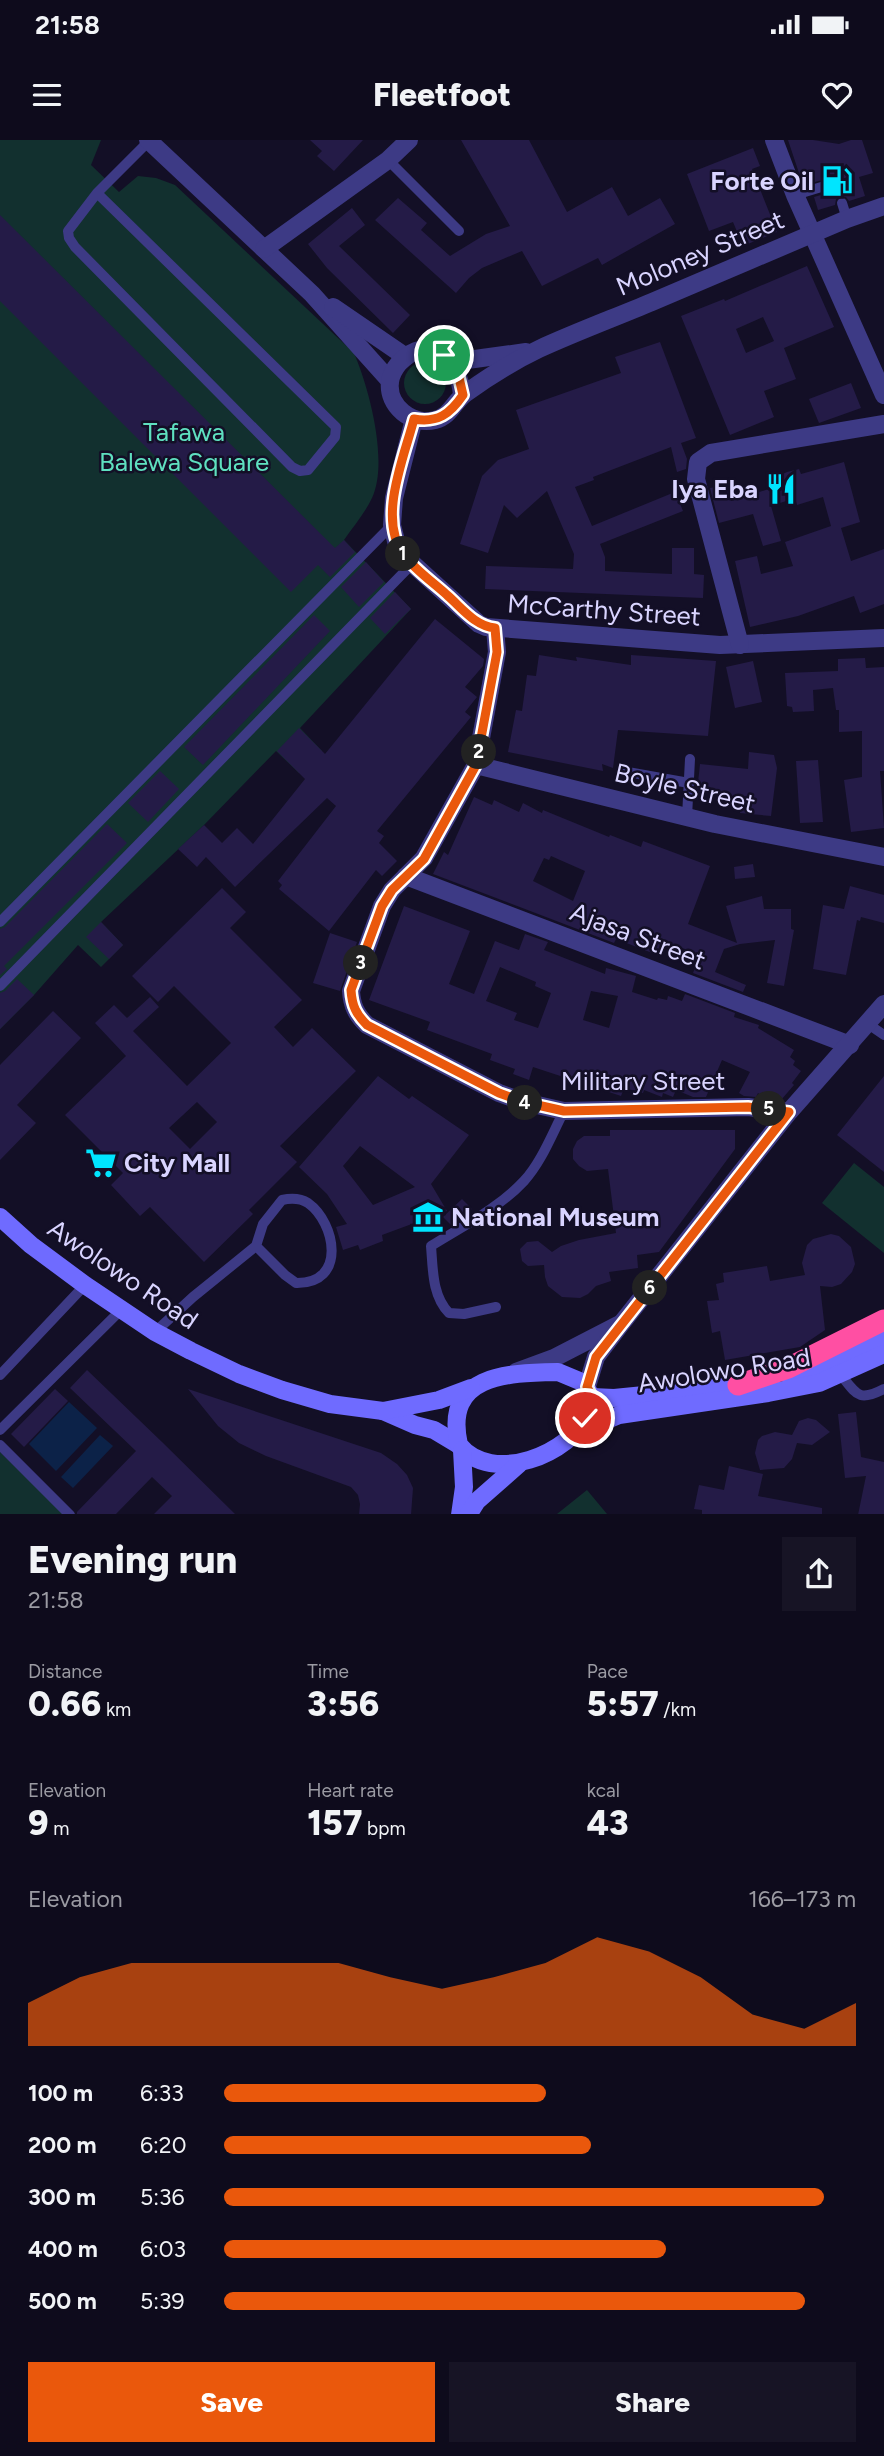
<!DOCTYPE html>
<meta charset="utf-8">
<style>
body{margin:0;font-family:Figtree,sans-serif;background:#171425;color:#f1f3f6;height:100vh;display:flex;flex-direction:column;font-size:26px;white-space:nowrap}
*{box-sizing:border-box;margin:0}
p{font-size:23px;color:#9b9ba3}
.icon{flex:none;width:38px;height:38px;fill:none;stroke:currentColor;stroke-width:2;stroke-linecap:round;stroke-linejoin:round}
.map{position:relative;height:1374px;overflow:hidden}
.panel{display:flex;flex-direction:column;background:#0e0b1c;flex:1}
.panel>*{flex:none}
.pin{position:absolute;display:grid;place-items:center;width:60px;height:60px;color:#fff;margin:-30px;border:4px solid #fff;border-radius:50%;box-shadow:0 2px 7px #0007}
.km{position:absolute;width:35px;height:35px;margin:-18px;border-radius:50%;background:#222;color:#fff;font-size:19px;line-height:35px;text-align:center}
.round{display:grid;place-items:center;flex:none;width:74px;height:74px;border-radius:0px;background:#171425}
.headline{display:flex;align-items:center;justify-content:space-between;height:119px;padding:0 28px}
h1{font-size:38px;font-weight:800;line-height:52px}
.figures{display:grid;grid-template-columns:repeat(3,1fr);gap:10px;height:119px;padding:7px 28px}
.figures div{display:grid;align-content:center}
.figures b{font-size:35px;font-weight:800}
.figures small{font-size:19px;font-weight:400}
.figures p{font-size:19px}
.chart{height:196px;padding:14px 28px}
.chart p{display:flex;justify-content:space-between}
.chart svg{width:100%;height:126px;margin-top:7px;fill:#ea580c;opacity:.7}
.action{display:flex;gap:14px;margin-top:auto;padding:14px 28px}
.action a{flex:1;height:80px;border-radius:0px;background:#ea580c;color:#fff;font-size:28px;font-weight:800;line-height:80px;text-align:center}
.action a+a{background:#171425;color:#f1f3f6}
ul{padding:0 28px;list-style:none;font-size:23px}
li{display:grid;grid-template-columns:112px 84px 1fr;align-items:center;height:52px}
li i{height:18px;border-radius:9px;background:#ea580c}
.status{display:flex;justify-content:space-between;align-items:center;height:49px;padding:0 35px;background:#0e0b1c;direction:ltr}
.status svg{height:19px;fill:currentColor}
header{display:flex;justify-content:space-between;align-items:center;height:91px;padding:0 28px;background:#0e0b1c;font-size:32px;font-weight:800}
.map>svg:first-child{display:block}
</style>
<div class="status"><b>21:58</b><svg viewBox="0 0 49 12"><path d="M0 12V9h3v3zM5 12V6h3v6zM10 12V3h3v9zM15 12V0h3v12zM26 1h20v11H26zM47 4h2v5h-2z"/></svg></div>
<header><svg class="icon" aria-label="menu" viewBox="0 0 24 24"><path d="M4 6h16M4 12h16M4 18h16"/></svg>Fleetfoot<svg class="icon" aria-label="heart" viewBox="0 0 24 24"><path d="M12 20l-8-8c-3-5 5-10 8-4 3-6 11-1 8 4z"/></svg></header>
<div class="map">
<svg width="884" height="1375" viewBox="0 0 884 1375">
<rect width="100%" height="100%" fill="#130f26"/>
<g fill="#12302f">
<path d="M 0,0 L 101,0 L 91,25 L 119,52 L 138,36 L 156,38 L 175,45 L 354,213 C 369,248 389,322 372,358 C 365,373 353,387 344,400 L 411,469 L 300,588 L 322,611 L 299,633 L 276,611 L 204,685 L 101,782 L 123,805 L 101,827 L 78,805 L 34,855 L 0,889 Z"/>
<circle cx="425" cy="243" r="21"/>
<polygon points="854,1023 884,1047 884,1113 822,1063"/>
<polygon points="0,1312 64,1374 0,1374"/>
<polygon points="587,1350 607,1374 557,1374"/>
</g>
<g fill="#0c2248">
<polygon points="69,1262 97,1288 56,1331 29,1304"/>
<polygon points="100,1295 113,1306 73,1348 61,1337"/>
</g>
<g fill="#241b47" fill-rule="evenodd">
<polygon points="310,0 363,0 334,31 317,16 322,11"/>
<polygon points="461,0 529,0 567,72 612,47 628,76 660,58 675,84 602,125 598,118 542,146 522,111 482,128 469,138 456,153 375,80 398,58 427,83 421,90 450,116 486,94 510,86"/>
<polygon points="788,0 813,0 839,4 851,0 862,0 873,33 859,37 865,56 849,61 846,57 840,56 836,59 835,65 818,70 814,57 828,53 839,55 844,51 844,46 840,41 830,38 803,45"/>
<polygon points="753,8 760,26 752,29 777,92 743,106 733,82 709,91 687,34"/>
<polygon points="352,68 365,85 339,106 410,175 393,193 327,128 308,104"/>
<polygon points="0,75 335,408 344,400 355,412 330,437 318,425 291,452 0,161"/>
<path d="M 807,126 L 834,187 L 784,208 L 796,239 L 764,251 L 774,277 L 730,295 L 681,176 L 724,159 L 725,161 ZM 763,177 L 774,201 L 746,213 L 736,189 Z"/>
<polygon points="660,202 696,298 681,303 687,319 686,329 677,332 671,307 593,337 594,340 575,347 592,386 675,352 683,371 600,404 605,417 605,431 672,434 672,408 694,408 694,434 704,435 703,458 485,449 486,426 573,429 574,414 547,351 517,378 504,365 488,413 460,404 482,336 498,320 529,309 516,270 621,233 615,217"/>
<polygon points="851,243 861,268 819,283 809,259"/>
<polygon points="844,322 860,382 841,388 851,421 884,409 884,464 860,473 854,456 798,476 750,487 735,421 757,416 761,434 793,426 785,402 831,386 823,357 797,365 795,358 771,366 781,401 763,406 753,374 719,383 710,348 726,345 731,361 775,347 772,339 787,332 799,329 801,334"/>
<polygon points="366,422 384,442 359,467 341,447"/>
<polygon points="395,452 411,469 385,494 370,478"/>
<polygon points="314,475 330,491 203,625 184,607"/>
<polygon points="435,479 484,519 483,526 465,547 477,557 465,572 471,577 377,691 384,696 379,703 397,721 382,736 376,730 329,791 279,749 282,745 278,741 336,666 327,658 235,747 206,717 197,727 178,709 204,685 222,703 237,688 253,704 305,639 277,611 299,588 325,614"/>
<polygon points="539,515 577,521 576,517 631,525 631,515 716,521 708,596 618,590 613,628 602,624 603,631 508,612 516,570 522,571 527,535 536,536"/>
<polygon points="865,518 866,528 884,527 884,631 880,631 884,688 851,692 844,640 862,637 862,591 839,592 839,570 836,570 833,548 813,550 814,571 793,572 792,567 787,566 785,533 838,531 838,519"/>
<polygon points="753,521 762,562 735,568 726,527"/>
<polygon points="749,612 774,615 777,628 771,676 740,673 742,657 697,652 700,624 748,629"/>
<polygon points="818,620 823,682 800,683 796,621"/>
<polygon points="160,631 179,649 148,682 128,663"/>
<path d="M 474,657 L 492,665 L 494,660 L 519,672 L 523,663 L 542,673 L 543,670 L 609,697 L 610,695 L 641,707 L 643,701 L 710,726 L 688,784 L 737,803 L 726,766 L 762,756 L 764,769 L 791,769 L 791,789 L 794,790 L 784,846 L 767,843 L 775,800 L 740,804 L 724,809 L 715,832 L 746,845 L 743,852 L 693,833 L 700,815 L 667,802 L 660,816 L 616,799 L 614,803 L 433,734 L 444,712 L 448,715 ZM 551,716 L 585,731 L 573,761 L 533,741 L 544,718 L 549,720 Z"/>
<polygon points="107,684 127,703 4,826 7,829 0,835 0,789 5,787"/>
<polygon points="753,724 755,737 735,739 734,727"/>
<polygon points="850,746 884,755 884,783 861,777 860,781 857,780 846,835 813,829 823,765 844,769"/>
<path d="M 222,748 L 246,772 L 230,788 L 302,860 L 274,887 L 293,907 L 312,888 L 356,931 L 280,1006 L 297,1022 L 249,1070 L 253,1074 L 204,1122 L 150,1067 L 140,1076 L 111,1045 L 123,1033 L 65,975 L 126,916 L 95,883 L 114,865 L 127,878 L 150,857 L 159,867 L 133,891 L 187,946 L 231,903 L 174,846 L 158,862 L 132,836 ZM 197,962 L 217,982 L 190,1009 L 169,988 Z"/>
<path d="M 404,766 L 470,791 L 449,844 L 474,854 L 495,801 L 519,810 L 525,794 L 548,802 L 544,810 L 605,834 L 606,828 L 636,836 L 632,852 L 657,860 L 658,858 L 667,860 L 668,856 L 682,861 L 685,854 L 735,873 L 734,877 L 759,885 L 758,888 L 794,910 L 790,917 L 795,921 L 793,925 L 801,931 L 792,943 L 794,945 L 781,960 L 772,955 L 769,958 L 763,957 L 758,953 L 756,957 L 744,956 L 739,953 L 750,932 L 722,920 L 706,957 L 693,957 L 676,950 L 673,957 L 663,953 L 662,957 L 644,950 L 643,953 L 624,948 L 621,956 L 533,927 L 529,940 L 513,934 L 515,929 L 490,920 L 492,914 L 427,890 L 430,882 L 369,860 ZM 500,827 L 536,842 L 535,846 L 551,853 L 538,888 L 514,880 L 517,873 L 486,861 ZM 591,851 L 618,856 L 609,888 L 583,880 Z"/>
<polygon points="101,782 123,805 109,819 86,797"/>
<polygon points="330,793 357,802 340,851 313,843"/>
<polygon points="17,839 34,855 0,889 0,853 5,851"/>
<polygon points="53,871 81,898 17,965 36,983 0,1020 0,925"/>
<path d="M 378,936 L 409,959 L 412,956 L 469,995 L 431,1044 L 447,1071 L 382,1095 L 383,1101 L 360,1110 L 358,1105 L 343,1110 L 336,1087 L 347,1084 L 327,1054 L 299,1027 ZM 360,1006 L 415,1047 L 373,1065 L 343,1026 Z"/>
<polygon points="884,936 884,1032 837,995"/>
<polygon points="610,990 735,990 735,1009 659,1112 637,1115 638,1128 609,1132 611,1141 596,1146 588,1154 580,1158 562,1157 548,1146 545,1137 544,1125 528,1126 522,1121 520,1109 527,1102 538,1101 552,1112 561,1106 579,1100 616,1093 608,1029 587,1031 579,1026 573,1019 573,1009 577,1001 584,996 610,996"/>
<polygon points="462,1059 472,1069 451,1085 443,1077"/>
<polygon points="831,1094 839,1096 851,1107 855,1124 852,1132 841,1144 832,1147 820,1146 825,1190 800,1207 725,1220 720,1191 712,1193 707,1161 719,1160 716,1144 724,1142 723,1133 767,1126 770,1141 805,1135 802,1123 807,1105 813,1099"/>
<polygon points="87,1230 162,1302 236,1375 153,1375 172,1356 152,1337 115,1375 77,1375 77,1372 136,1311 70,1248"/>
<polygon points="55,1249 68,1261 24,1307 11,1294"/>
<polygon points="188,1249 381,1313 397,1324 407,1335 413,1348 411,1375 359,1375 360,1364 358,1355 351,1347 266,1316 239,1303 218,1286"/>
<polygon points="856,1272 861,1317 884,1322 884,1375 858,1375 866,1336 845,1338 838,1274"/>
<polygon points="808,1278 816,1280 830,1292 812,1305 797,1303 792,1319 784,1328 760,1330 755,1313 758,1300 762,1296 775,1292 792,1295 799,1281"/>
<polygon points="729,1326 763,1334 758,1356 822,1368 822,1375 702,1375 702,1370 694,1369 699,1345 724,1350"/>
</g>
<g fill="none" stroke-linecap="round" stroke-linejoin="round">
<g stroke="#3d3a85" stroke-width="10">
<polyline points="388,20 459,91"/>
<polyline points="97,53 336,287 335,297 308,330 300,331 292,327 75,107 69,98 68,91 97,53 149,1"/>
<polyline points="795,55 828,45 837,48"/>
<polyline points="842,63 847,79"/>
<polyline points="622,631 689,643"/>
<polyline points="687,677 690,619"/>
<polyline points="0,782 392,385"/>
<polyline points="0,846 413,423"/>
<polyline points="868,884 884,895"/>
<path d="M 496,1167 L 464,1174 L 449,1173 C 432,1156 433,1129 431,1106 C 463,1086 499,1068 524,1041 C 542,1021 552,994 564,971"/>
<path d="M 155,1192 L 193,1157 L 256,1106 L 263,1084 L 282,1060 C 291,1058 300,1058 308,1063 C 336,1083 347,1144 296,1143 L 285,1135 L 256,1106"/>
<polyline points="0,1235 85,1145"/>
<path d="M 841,1235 C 857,1255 859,1262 884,1249"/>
<polyline points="0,1290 122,1169"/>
<polyline points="0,1305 70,1375"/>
</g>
<g stroke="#3d3a85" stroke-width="18">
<polyline points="148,0 312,154 390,241"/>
<polyline points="774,0 795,55 884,255"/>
<polyline points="264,109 388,20 409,0"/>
<polyline points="333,167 406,217"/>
<polyline points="453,222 526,212"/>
<path d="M 462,255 C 459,219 430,191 399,223 C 394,229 391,234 390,242 C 387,266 412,286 435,280 C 451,276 454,261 466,253 C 488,237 514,221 539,209 C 576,192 614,178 652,162 C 717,135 782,106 847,79 L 884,66"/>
<polyline points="414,279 394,358 392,385 396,401 404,416 479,484 486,487 720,505 884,498"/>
<path d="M 495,488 L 497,512 L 476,625 L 424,718 L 392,750 L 382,766 L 351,851 C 352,866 356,874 367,885 L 499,953 L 524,962 L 564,971 L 748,967 L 789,972"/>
<polyline points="740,505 696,339 698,322 711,313 884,284"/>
<polyline points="476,625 715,684 884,717"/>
<polyline points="406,736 850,905"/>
<polyline points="516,1232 554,1218 618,1185"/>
<polyline points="587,1246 596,1217 621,1184 789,972 884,864"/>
</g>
<g stroke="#6f6bff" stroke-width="18">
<polyline points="0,1077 31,1105 85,1145 155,1192 191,1211 239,1234 282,1250 330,1264 383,1271 415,1285 434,1290 459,1305"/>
<path d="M 558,1232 L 582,1242 L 592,1257 C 591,1262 591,1268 589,1273 C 571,1314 492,1346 459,1305 C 443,1234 507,1233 558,1232 Z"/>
<polyline points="790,1236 834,1220 884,1196"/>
<polyline points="592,1257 614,1258 725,1247"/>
<polyline points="383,1271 439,1260 471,1248"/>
<polyline points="574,1294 619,1275 768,1253 819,1243 884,1214"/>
<polyline points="460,1375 464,1347 462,1310"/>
<polyline points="468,1375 477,1361 519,1324"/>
</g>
<polyline stroke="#ff4fa3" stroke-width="21" points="738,1245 788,1228 884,1180"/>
</g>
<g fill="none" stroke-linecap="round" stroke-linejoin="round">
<defs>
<path id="route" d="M 444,215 L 457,229 L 463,255 C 450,274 438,283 414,279 C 404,318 377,379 404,415 C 415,430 434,443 447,455 C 462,468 475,486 495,488 L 497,512 L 476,625 L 424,719 L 392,750 L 382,766 L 351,850 C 352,866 356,874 367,885 L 499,953 L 524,962 L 564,971 L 748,967 L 789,972 L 596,1217 L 587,1247 L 592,1257 L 585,1278"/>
</defs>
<use href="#route" stroke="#fff" stroke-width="14"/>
<use href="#route" stroke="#ea580c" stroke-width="9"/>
</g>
<defs>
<symbol id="fuel-bare" viewBox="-9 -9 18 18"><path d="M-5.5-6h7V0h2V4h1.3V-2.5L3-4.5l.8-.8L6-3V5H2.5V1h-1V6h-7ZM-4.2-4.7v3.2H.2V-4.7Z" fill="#00e5ff" stroke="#130f26" stroke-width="2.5" paint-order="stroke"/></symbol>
<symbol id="restaurant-bare" viewBox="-9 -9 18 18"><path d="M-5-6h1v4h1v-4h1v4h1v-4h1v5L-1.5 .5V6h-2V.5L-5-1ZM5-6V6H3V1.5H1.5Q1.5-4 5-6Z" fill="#00e5ff" stroke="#130f26" stroke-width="2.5" paint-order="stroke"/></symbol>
<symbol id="supermarket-bare" viewBox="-9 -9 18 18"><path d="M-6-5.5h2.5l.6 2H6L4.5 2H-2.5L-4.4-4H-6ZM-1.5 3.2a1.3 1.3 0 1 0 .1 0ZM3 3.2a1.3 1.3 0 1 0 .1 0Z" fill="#00e5ff" stroke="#130f26" stroke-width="2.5" paint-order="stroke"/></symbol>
<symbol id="museum-bare" viewBox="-9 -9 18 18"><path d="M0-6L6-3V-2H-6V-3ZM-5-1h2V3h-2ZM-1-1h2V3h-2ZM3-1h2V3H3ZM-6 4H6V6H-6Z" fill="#00e5ff" stroke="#130f26" stroke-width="2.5" paint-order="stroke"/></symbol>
</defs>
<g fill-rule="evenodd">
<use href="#fuel-bare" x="815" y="19" width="44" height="44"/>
<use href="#restaurant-bare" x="759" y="327" width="44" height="44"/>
<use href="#supermarket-bare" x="79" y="1001" width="44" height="44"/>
<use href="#museum-bare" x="406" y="1055" width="44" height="44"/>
</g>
<g text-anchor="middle" stroke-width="5" stroke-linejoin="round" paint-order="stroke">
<g font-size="26" font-weight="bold" fill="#d9d4ff" stroke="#130f26" text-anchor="end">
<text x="814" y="50">Forte Oil</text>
<text x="758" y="358">Iya Eba</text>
<text x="124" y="1032" text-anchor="start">City Mall</text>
<text x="451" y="1086" text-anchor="start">National Museum</text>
</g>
<g font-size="26" fill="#d9d4ff" stroke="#130f26">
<text transform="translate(700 113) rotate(-23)" y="9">Moloney Street</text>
<text transform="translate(604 470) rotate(4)" y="9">McCarthy Street</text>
<text transform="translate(685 648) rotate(13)" y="9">Boyle Street</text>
<text transform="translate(638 796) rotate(21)" y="9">Ajasa Street</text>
<text x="643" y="950">Military Street</text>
<text transform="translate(123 1134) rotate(34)" y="9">Awolowo Road</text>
<text transform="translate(724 1230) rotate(-9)" y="9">Awolowo Road</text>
</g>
<g font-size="26" fill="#5fe0c0" stroke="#130f26">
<text x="184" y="301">Tafawa<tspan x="184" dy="30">Balewa Square</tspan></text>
</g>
</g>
</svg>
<div class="pin" style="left:444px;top:215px;background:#1e9e55"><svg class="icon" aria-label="arrive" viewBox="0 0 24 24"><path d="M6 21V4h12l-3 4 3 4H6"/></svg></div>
<div class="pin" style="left:585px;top:1278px;background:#d93025"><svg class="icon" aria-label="check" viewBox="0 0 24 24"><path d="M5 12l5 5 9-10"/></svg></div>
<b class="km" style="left:403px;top:414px">1</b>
<b class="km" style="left:479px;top:612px">2</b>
<b class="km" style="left:361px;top:823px">3</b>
<b class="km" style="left:525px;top:963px">4</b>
<b class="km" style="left:769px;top:969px">5</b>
<b class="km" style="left:650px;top:1148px">6</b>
</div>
<section class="panel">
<div class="headline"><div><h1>Evening run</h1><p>21:58</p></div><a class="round"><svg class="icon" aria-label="share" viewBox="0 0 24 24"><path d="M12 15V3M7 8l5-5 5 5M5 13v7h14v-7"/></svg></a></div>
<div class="figures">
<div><p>Distance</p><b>0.66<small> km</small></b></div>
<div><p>Time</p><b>3:56</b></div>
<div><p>Pace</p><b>5:57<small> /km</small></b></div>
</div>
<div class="figures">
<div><p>Elevation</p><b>9<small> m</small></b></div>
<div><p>Heart rate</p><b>157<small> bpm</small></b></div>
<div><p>kcal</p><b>43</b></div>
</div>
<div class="chart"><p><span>Elevation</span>166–173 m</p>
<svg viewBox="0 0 160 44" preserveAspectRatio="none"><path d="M0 44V29L10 20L20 15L30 15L40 15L50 15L60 15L70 20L80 24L90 20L100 15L110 6L120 11L130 20L140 33L150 38L160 29V44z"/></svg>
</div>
<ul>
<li><b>100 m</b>6:33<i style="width:51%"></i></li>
<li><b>200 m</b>6:20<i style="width:58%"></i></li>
<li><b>300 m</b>5:36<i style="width:95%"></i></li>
<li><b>400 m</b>6:03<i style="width:70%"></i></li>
<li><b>500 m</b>5:39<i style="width:92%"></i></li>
</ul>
<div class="action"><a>Save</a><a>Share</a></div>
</section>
